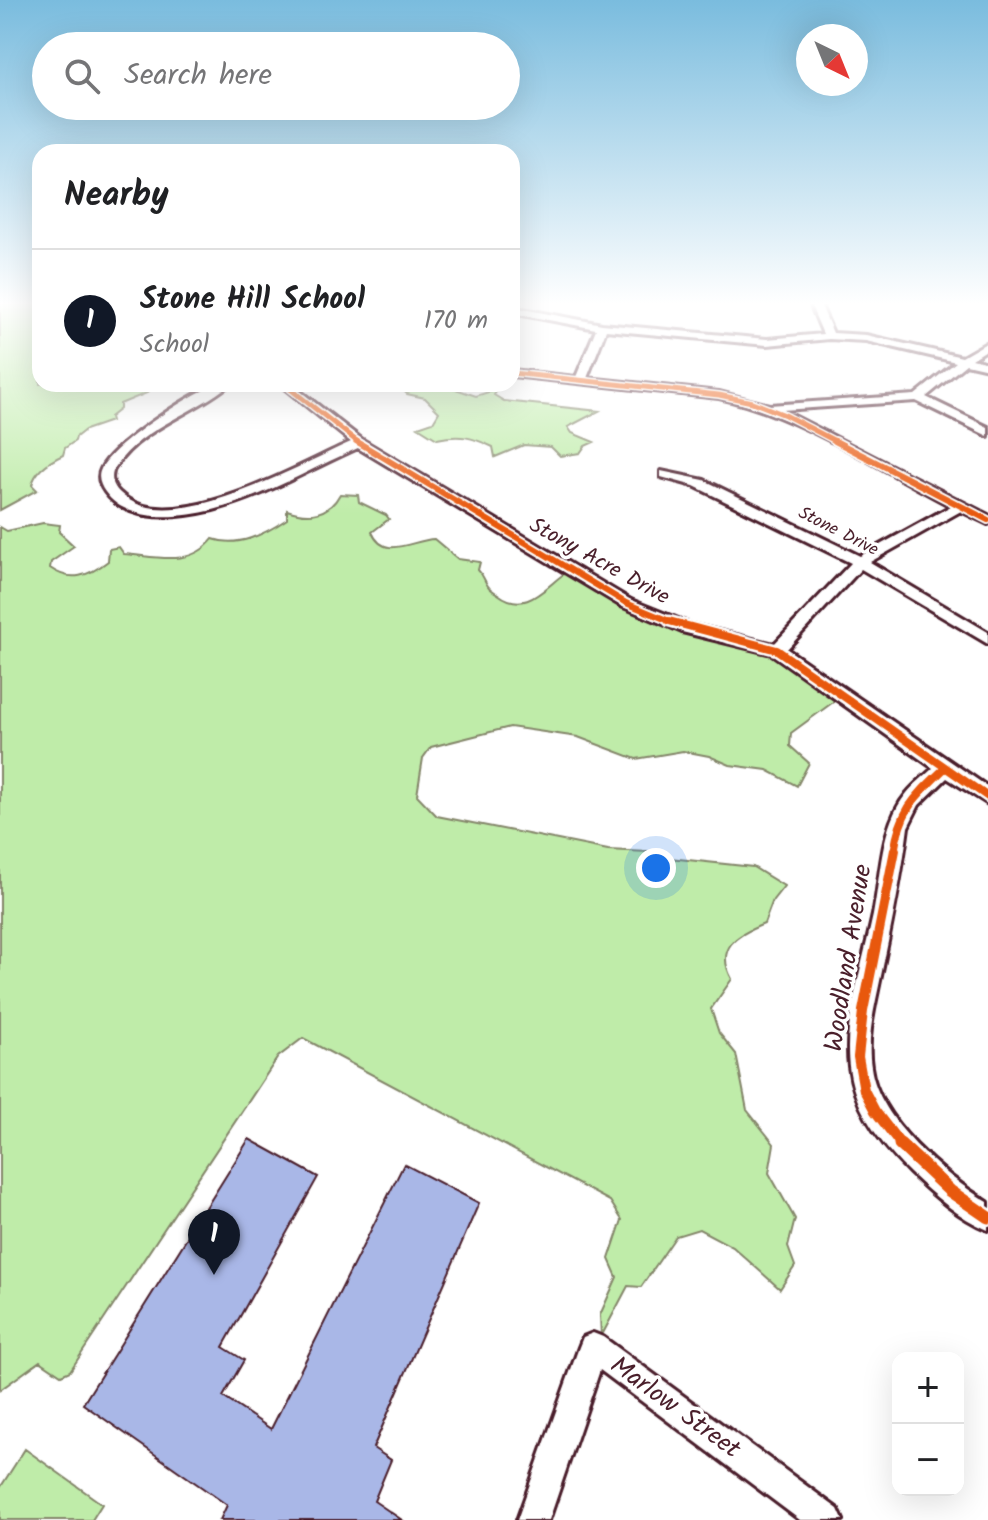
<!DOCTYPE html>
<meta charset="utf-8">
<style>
:root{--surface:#fff;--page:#f6f6f6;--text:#202124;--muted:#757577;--line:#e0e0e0;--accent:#111827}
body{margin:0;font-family:Kalam,sans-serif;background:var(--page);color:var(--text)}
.controls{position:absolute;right:24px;bottom:24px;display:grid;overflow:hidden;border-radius:16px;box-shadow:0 8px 32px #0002}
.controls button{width:72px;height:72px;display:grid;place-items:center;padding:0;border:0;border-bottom:2px solid var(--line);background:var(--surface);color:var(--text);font:40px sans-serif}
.compass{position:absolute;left:796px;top:24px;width:72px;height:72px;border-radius:50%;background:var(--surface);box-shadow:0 8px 32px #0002;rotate:137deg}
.you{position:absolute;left:656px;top:868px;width:28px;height:28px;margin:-20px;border:6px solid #fff;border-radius:50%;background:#1a73e8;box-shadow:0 0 0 12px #1a73e833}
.badge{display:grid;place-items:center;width:52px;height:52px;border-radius:50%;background:var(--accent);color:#fff;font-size:26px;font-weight:700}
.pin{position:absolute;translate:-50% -66px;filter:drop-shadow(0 2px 4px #0008)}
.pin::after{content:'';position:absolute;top:42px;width:28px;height:24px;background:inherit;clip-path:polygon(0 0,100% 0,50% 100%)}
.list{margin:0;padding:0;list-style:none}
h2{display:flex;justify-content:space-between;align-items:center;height:104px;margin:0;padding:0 32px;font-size:34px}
h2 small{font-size:26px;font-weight:400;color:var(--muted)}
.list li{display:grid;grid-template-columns:52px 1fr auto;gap:24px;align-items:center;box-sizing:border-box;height:144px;padding:0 32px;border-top:2px solid var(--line)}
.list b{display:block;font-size:30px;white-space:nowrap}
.list p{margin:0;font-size:26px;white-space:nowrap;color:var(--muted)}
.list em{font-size:26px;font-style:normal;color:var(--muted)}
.icon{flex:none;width:44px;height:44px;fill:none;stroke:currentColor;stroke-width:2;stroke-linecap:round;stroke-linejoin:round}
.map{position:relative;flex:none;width:988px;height:1520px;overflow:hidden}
.search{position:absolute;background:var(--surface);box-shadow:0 8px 32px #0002;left:32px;top:32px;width:488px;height:88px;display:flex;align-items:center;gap:20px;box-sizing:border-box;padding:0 28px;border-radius:44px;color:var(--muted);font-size:30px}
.panel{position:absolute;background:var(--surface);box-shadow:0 8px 32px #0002;left:32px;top:144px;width:488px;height:248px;border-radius:24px}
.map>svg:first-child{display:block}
.green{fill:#bfeca9;stroke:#84866a;stroke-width:2}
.building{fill:#a9b7e7;stroke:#4a1f2b;stroke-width:2}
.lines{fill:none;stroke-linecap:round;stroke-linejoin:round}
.street-casing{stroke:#4a1f2b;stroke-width:6}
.street{fill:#fff;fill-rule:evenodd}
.cycleway-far4-casing{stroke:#fff;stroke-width:8}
.cycleway-far3-casing{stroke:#fff;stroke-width:10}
.cycleway-far2-casing{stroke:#fff;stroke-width:13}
.cycleway-far1-casing{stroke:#fff;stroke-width:15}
.cycleway-casing{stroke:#fff;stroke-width:18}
.cycleway-far4{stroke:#e8590c;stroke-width:5}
.cycleway-far3{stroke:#e8590c;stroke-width:6}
.cycleway-far2{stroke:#e8590c;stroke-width:8}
.cycleway-far1{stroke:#e8590c;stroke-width:10}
.cycleway{stroke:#e8590c;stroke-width:13}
.labels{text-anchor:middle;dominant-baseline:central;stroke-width:7;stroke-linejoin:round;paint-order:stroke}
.far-street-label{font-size:18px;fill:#4a1f2b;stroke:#fff}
.street-label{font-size:22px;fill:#4a1f2b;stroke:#fff}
.near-street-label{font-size:26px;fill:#4a1f2b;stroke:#fff}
</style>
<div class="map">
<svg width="988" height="1520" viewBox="0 0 988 1520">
<rect width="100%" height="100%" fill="#fff"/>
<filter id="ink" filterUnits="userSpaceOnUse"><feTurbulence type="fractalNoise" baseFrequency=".0125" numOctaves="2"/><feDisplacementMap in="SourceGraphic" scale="16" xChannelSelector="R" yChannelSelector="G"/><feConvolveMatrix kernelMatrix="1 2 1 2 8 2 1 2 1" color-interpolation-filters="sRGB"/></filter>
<g filter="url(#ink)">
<path class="green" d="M0,301H40V384H155L147,393L120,404V409L110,417L111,421L85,430L76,437L75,441L65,448L63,455C50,461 35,470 32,485L37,490L0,510Z
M441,384L476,396L498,389L494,395L504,401L599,411L568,427L572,433L594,442L585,446L580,453L560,456L551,447L524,445L495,457L493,447C472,437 460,434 437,439L418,427L433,422L439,412L425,398L407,394L398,385Z
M340,494L358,495L359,502L386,515L389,519L372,532C384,561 412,540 434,539L458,559L480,562L478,570C484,576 483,579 488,586C490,590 494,591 498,594C527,616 545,586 568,571L629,605L777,651L840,697L791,733L790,746L809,763L797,786L767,770L730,765L709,756L683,751L636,759L578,737L510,727L431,747L423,758L417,795L437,816L608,850L649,852L660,857L753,867L784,886L773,900L764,924C736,935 715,948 732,979L711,1009L719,1033L736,1054L747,1110L774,1144L769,1173L795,1219L788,1247L795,1266L780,1289L733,1247L699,1229L676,1236L641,1287L628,1286L601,1337L600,1315L617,1277L609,1259L622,1220L610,1201L303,1038L278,1057L70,1371L61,1375L40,1361L0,1390V527L7,531L43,523L60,525L59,532L74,546L51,562L50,568C71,583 89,576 108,561L109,549L119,547L124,554C155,556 190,568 213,539C238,548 265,534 287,519V510C309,518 329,515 340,494Z
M25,1449L102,1504L92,1520H0V1488Z"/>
<path class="building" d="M249,1139L318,1177L223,1347L244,1360L223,1397L271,1429L404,1164L479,1203L373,1448L391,1460L374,1501L402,1520H220L227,1505L83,1404Z"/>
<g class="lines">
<g class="street-casing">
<path id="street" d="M809,301H819L833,333L866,335L962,357L988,342V349L972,359L988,363V369L966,364L926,397L988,427V436L916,401L782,410L988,515V524L961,511L870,562L988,632V644L861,569L787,649L988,787V804L947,778L919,805L908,827C902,875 892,923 882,971C876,1002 866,1036 871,1067C878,1120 945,1176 988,1202V1230C959,1218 933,1195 910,1173C818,1082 849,1026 873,915C881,876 880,825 907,793C914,784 925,776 933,768L772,654L682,632L621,606L358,448C310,469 264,497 213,510C179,518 128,524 105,492C100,485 97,477 101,469C112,445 187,396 213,386C218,383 224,384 230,384C196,413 142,427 116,466C109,475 112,486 120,493C169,541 300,464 351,442L279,384H291L363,440L631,600L691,624L774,644L851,563L694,486L661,477V471L704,480L860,556L951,506C879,469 798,415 719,398L512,376V370L576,377L596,329L512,313V307L602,324L767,339L823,334ZM606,330L767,345L829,339L866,341L956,362L915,395L769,405L719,392L587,378Z
M593,1333L603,1337L838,1509L843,1520H800L600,1370L549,1520H517L579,1347L583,1337Z"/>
</g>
<use href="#street" class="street"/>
<g class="cycleway-far4-casing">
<path id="cycleway-far4" d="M512,373L719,395L752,402L785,415L839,443
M284,384L359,443"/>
</g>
<g class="cycleway-far3-casing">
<path id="cycleway-far3" d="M356,441L626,603L674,623
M835,441L988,520"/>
</g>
<g class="cycleway-far2-casing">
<path id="cycleway-far2" d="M669,621L777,650L988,797
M894,852C901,808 914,798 945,768"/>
</g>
<g class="cycleway-far1-casing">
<path id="cycleway-far1" d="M895,850L863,1011L858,1057L864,1090L875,1111L902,1146"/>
</g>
<g class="cycleway-casing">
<path id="cycleway" d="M900,1144L950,1191L988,1217"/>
</g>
<use href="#cycleway-far4" class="cycleway-far4"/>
<use href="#cycleway-far3" class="cycleway-far3"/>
<use href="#cycleway-far2" class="cycleway-far2"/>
<use href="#cycleway-far1" class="cycleway-far1"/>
<use href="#cycleway" class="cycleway"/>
</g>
</g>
<linearGradient id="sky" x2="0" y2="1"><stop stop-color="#7abcde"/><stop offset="0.59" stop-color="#fff"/><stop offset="1" stop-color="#fff" stop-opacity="0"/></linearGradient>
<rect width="988" height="514" fill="url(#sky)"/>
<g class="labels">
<g class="far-street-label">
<text transform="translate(838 532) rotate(27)">Stone Drive</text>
</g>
<g class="street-label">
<text transform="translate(599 562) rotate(29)">Stony Acre Drive</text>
</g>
<g class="near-street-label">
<text transform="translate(849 958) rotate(-81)">Woodland Avenue</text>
<text transform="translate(675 1408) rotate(36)">Marlow Street</text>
</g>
</g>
</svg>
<div class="controls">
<button>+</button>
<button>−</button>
</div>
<svg class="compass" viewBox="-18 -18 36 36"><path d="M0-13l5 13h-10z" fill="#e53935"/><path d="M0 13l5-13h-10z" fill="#757577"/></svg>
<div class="you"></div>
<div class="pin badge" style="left:214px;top:1275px">1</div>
<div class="search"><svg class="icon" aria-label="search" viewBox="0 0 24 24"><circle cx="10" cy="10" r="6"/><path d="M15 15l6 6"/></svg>Search here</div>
<section class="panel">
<h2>Nearby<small></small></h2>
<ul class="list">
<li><span class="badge">1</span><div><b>Stone Hill School</b><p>School</p></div><em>170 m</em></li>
</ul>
</section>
</div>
